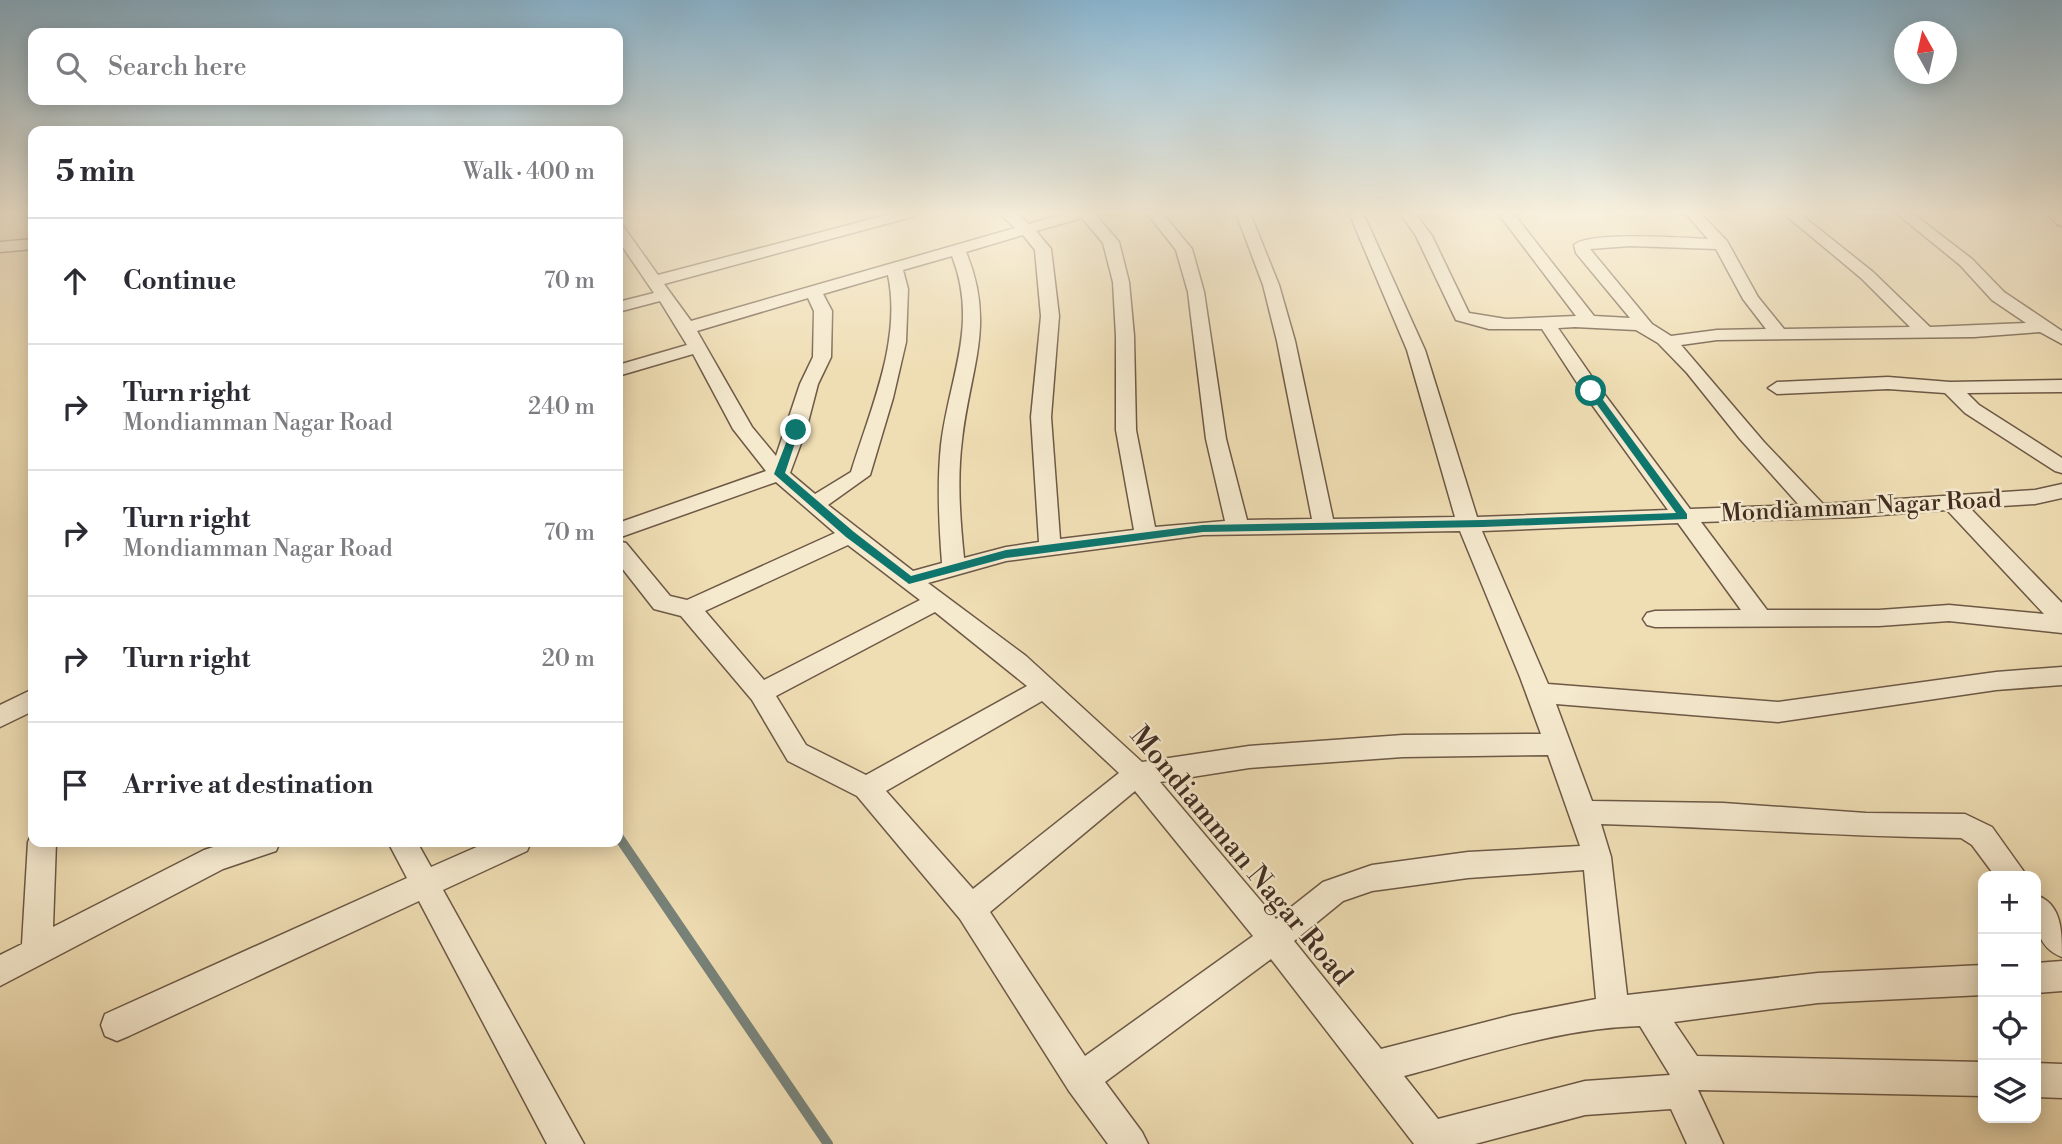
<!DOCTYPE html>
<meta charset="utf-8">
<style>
:root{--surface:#fff;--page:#f7f7f7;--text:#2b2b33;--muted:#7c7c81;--line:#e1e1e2}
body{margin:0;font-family:"Libre Bodoni",serif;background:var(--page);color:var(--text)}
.controls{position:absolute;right:21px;bottom:21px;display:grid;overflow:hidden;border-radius:14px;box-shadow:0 4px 18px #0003}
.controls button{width:63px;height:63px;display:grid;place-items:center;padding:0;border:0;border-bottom:2px solid var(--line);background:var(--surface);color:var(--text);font:35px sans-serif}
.compass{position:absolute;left:1894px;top:21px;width:63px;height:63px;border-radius:50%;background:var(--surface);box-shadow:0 4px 18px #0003;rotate:352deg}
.stop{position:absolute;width:21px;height:21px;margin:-16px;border:5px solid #0f766e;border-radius:50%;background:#fff}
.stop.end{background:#0f766e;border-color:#fff;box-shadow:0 2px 7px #0008}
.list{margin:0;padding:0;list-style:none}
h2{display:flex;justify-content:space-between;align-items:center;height:91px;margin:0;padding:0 28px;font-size:30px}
h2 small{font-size:23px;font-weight:400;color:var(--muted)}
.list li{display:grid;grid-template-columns:46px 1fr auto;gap:21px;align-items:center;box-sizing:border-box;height:126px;padding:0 28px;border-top:2px solid var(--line)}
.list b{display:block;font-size:26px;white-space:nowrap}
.list p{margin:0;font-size:23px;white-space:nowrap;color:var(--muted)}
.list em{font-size:23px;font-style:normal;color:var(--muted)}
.icon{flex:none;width:38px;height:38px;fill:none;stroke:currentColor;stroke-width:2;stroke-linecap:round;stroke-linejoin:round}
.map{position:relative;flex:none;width:2062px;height:1144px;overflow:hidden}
.search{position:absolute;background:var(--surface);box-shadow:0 4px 18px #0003;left:28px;top:28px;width:595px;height:77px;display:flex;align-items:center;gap:18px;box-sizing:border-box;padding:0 24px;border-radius:14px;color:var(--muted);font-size:26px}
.panel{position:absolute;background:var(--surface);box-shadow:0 4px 18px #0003;left:28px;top:126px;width:595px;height:721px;border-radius:14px}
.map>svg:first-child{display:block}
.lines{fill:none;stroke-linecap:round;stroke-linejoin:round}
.stream{stroke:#77827a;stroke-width:10}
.minor-casing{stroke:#6d5946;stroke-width:3}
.minor{fill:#f5e9ce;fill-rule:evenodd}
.route{fill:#0f766e}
.labels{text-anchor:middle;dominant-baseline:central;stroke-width:5;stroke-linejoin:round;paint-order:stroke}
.street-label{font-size:24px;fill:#422d22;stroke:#f5e9ce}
.near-street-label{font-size:28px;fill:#422d22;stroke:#f5e9ce}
</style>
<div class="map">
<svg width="2062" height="1144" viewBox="0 0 2062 1144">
<rect width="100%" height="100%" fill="#efddb3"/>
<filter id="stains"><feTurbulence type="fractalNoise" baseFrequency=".00286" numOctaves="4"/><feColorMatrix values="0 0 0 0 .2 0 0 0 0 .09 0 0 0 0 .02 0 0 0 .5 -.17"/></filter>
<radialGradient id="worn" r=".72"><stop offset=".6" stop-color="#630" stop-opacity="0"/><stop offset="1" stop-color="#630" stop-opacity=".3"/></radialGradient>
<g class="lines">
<path class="stream" d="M618,836L828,1144"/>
<g class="minor-casing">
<path id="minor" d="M894,213H917L915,216L664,284L691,321L1015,228L999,213H1015L1029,224L1067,213H1094L1119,242L1129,282L1134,336L1136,430L1155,527L1225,521L1206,439L1188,292L1176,250L1147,213H1162L1192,249L1204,292L1226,439L1247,520L1312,519L1277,341L1263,285L1236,213H1250L1279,285L1295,341L1333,519L1455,517L1407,350L1349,213H1363L1425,350L1477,517L1668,510L1585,395L1542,329H1489L1456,320L1416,236L1400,213H1415L1432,236L1469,313L1506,319L1576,316L1498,213H1513L1594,316L1630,318L1576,253L1574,245C1589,231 1684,238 1708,239L1685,213H1700L1727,241L1758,297L1784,329L1910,327L1861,278L1783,213H1799L1873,272L1930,327L2026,323L1992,300L1960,265L1896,213H1912L1972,259L2004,292L2062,331V344L2040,332L1974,337L1717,340L1681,345L1764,442L1823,504L2035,490L2062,484V498L2035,504L1970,508L2062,603V633L1949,621L1879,626L1655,627L1647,625L1643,619L1647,613L1655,611L1741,610L1678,523L1482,531L1548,684L1778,702L1996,672L2062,667V685L1996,690L1778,722L1556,704L1592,801L1723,803L1866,813L1965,814L1992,827L2027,876H1995L1972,845L1961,838C1841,837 1721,827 1601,824L1611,857L1627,995L1818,973L1983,965V995L1818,1003L1674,1022L1697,1056L1983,1062V1096L1698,1090L1723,1144H1687L1671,1109L1585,1115L1475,1144H1414L1271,959L1105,1082L1142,1132L1148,1144H1108L1069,1091L960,919L857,796L788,761L752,700L681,616L654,609L618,563V541L626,543L670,596L687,600L835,533L776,482L618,538V523L766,471L733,429L693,354L618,376V365L687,345L660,301L618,312V302L654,293L618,240V224L623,226L658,275ZM1082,218L1103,243L1113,282L1116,336V430L1134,530L1060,539L1051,417L1059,316L1051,249L1036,231ZM1023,235L1035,250L1041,316L1031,417L1039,542L1006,547L964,558C960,519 957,479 962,440C970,368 996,324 966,252ZM1630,246L1716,249L1743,299L1766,329L1717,330L1671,336L1652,324L1590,249ZM952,256C979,325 949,377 941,445C937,484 939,524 942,563L913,571L828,505L870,475L893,398L906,342L908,289L903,270ZM888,275C902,340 870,410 851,472L815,494L790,473L806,430L818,384L831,357L832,311L823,294ZM808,298L814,311L813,357L800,384L776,456L752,427L697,331ZM1575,327L1636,330L1658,343L1687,373L1740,439L1799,505L1690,509L1599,387L1558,328ZM1947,510L2044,614L1949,605L1879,610H1767L1701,522L1855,517ZM1460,531L1520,677L1541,734L1403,735L1249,746L1142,762L1026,656L928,583L1006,561L1203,535ZM848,545L920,600L764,680L705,611ZM935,612L1027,686L866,775L806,745L776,696ZM1042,701L1119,773L973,889L886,791ZM1548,755L1580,846L1468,852L1372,865L1323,882L1276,919L1160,782L1249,768L1403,757ZM1135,791L1253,936L1085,1056L990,912ZM1584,870L1596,999L1513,1015L1381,1049L1294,941L1343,901L1372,891L1468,878ZM1640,1026L1670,1075L1585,1081L1438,1119L1404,1076C1480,1056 1560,1028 1640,1026Z
M2047,213H2062V226L2057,224Z
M33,239V249L0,252V242Z
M1888,377L1950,382L2062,380V392L1967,393L1979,405L2062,458V473L2055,471L1965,413L1945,393L1888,389L1777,394L1768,388L1777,382Z
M33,689V711L0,727V705Z
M32,833L33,842H56L53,927L204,850L229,842H280L276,851L223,869L0,986V955L22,944L28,842Z
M388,842H417L431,867L488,842H531L527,851L443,890L584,1144H547L419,901L129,1036L117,1041L105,1036L101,1025L105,1014L407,878Z
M2036,895C2062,904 2062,931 2062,957C2034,946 2036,921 2036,895Z
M2062,961V991L2036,993V963Z
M2036,1063L2062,1064V1098L2036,1097Z"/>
</g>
<use href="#minor" class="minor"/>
</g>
<linearGradient id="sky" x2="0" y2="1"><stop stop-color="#89b7d3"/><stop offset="0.57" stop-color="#f8f0dd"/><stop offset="1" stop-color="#f8f0dd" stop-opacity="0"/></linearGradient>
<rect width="2062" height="373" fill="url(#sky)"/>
<path class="route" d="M1591,389H1595L1687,514V519L1483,527L1203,532L1006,558L909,584L846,537L774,474L791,430L800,428L785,473L854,532L911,576L1006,550L1203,525L1483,520L1676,513L1587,391Z"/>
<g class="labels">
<g class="street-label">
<text transform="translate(1861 507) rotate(-3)">Mondiamman Nagar Road</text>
</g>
<g class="near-street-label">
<text transform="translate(1241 856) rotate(50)">Mondiamman Nagar Road</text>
</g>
</g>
<rect width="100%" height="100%" filter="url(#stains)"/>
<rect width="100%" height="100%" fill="url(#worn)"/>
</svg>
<div class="controls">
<button>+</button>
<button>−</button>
<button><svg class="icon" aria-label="locate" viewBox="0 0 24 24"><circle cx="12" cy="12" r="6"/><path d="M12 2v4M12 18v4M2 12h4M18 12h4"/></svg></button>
<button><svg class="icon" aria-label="layers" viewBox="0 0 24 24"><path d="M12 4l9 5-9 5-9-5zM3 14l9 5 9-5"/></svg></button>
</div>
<svg class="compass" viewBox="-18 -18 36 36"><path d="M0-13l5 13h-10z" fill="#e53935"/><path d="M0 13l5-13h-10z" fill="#7c7c81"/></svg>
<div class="stop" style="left:1591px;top:391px"></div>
<div class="stop end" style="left:796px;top:430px"></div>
<div class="search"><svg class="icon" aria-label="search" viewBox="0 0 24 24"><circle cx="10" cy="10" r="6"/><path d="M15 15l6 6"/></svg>Search here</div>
<section class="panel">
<h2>5 min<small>Walk · 400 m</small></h2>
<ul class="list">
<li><svg class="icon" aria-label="ahead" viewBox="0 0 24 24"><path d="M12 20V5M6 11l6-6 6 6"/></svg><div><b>Continue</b></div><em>70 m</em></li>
<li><svg class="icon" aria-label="right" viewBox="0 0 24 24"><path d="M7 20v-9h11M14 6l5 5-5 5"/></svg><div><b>Turn right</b><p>Mondiamman Nagar Road</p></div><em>240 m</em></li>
<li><svg class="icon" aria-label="right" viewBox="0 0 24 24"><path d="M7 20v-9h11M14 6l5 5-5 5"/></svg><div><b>Turn right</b><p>Mondiamman Nagar Road</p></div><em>70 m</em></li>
<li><svg class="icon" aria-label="right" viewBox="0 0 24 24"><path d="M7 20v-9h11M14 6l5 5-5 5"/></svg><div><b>Turn right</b></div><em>20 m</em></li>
<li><svg class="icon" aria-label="arrive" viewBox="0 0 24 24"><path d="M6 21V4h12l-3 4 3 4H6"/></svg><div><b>Arrive at destination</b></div></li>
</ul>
</section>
</div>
